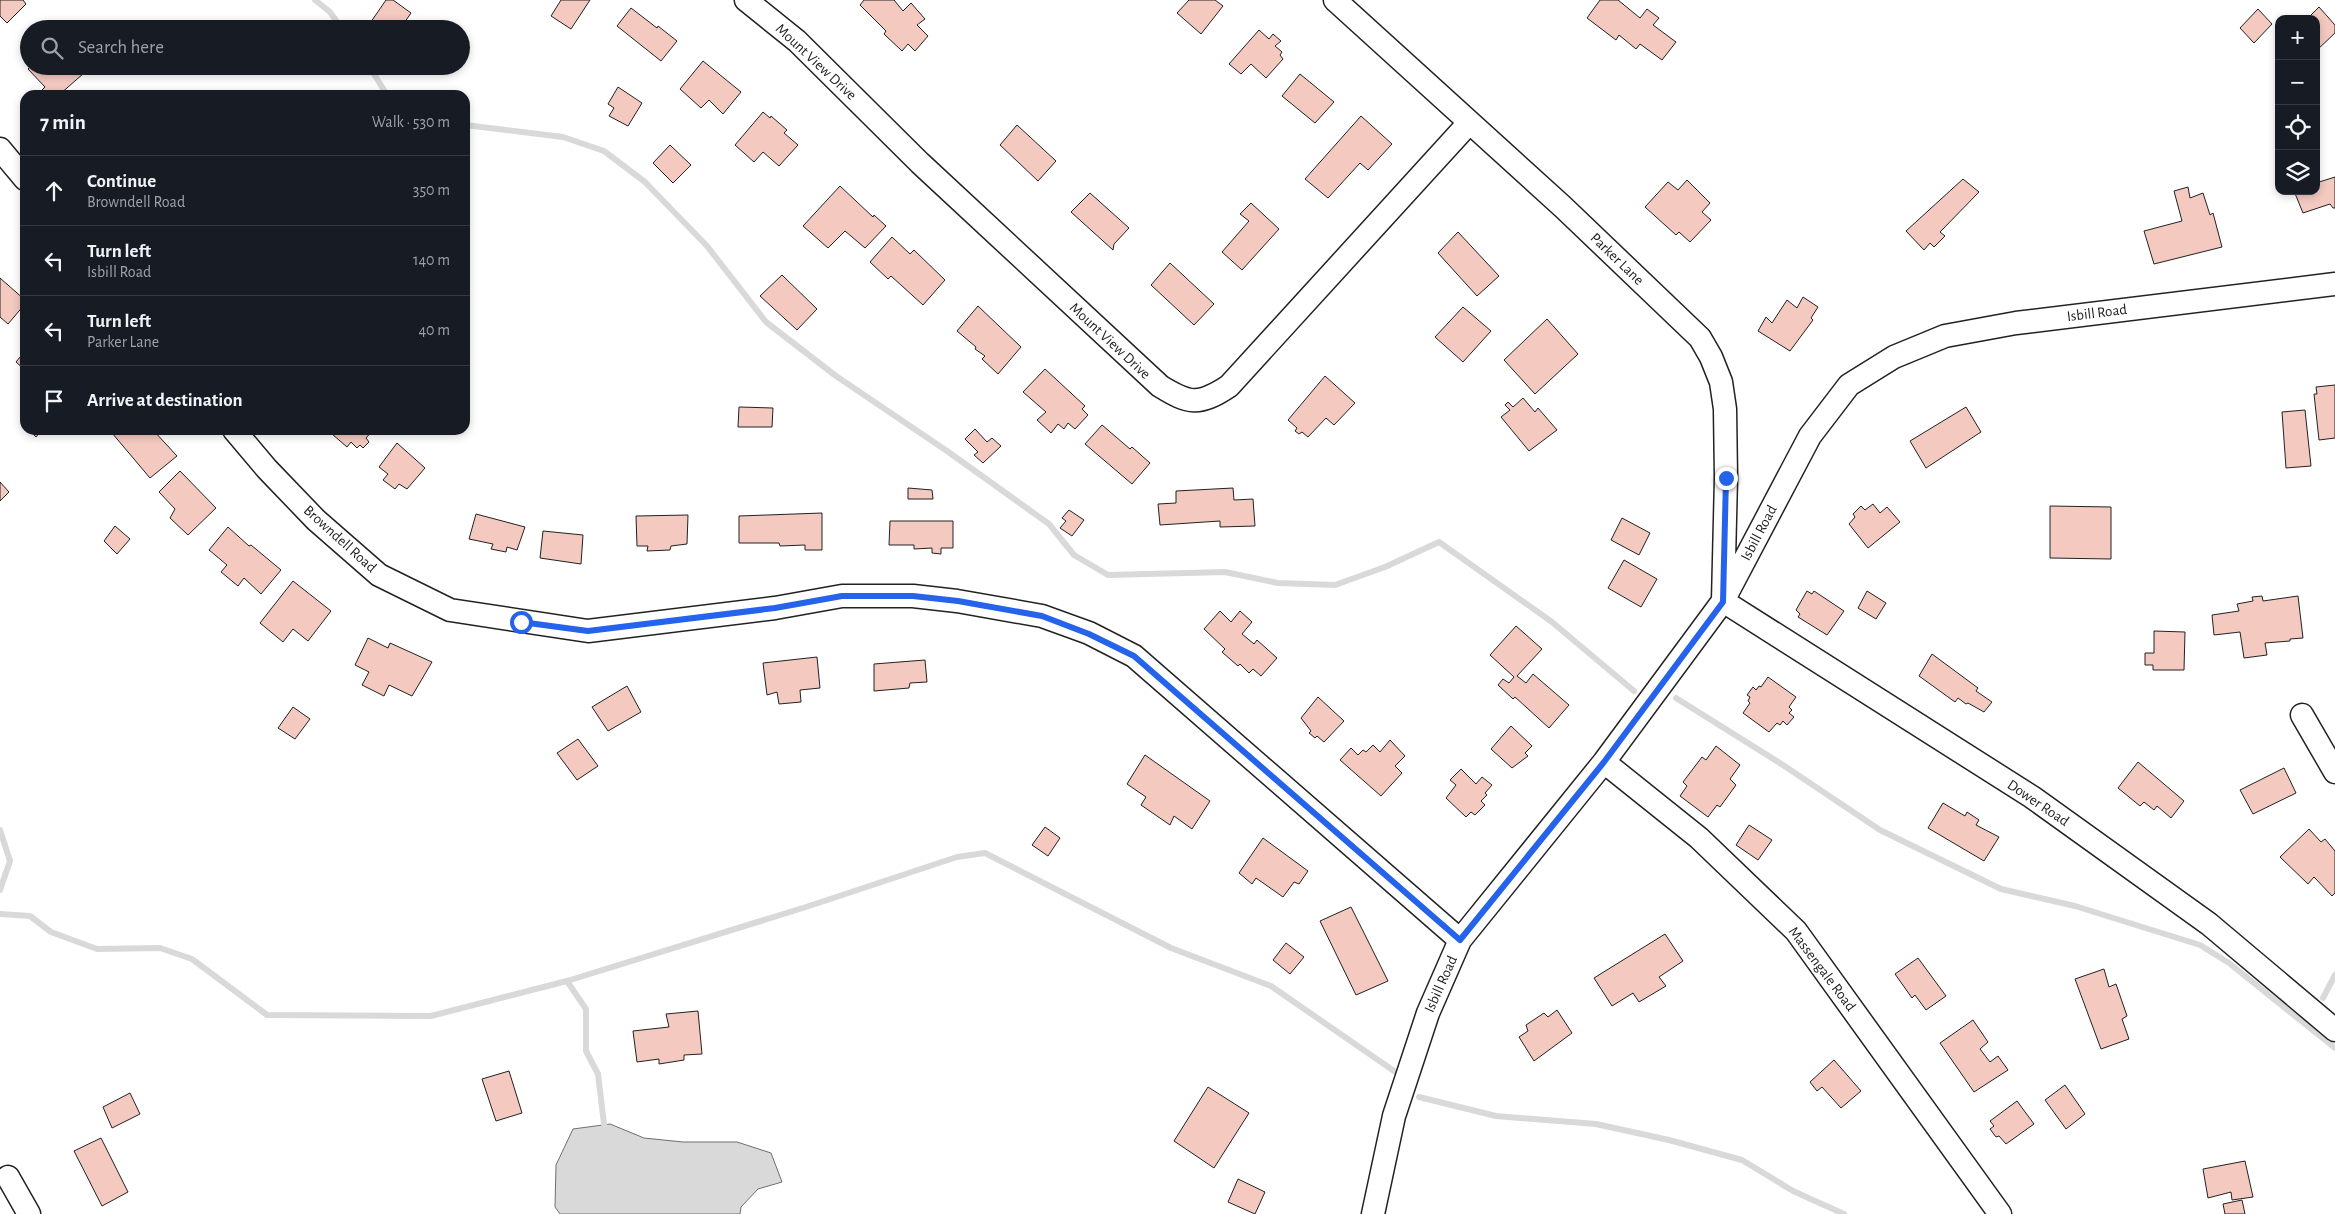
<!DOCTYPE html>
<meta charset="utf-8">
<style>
:root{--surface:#171b24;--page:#20242c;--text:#f1f3f6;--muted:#9ea1a6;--line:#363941}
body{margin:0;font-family:"Alegreya Sans",sans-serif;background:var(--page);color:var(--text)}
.controls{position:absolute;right:15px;top:15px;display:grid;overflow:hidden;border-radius:10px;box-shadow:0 2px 8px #0003}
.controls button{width:45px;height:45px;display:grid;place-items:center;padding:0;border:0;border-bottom:1px solid var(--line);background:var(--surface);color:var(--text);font:25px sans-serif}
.stop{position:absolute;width:15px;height:15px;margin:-11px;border:4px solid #2563eb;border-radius:50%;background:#fff}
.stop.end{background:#2563eb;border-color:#fff;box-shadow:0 1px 5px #0008}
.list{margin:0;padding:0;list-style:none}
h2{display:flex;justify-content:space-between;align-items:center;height:65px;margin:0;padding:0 20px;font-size:21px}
h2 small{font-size:16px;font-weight:400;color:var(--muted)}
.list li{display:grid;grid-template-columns:32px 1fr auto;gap:15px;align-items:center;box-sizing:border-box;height:70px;padding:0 20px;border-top:1px solid var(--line)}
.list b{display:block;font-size:19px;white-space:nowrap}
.list p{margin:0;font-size:16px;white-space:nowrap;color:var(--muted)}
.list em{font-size:16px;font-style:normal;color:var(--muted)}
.icon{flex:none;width:28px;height:28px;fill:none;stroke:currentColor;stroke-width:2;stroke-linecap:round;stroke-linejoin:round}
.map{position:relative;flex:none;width:2335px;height:1214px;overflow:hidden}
.search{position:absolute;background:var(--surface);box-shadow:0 2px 8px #0003;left:20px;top:20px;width:450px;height:55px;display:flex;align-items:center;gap:12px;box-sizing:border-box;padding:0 18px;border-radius:28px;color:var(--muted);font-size:19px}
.panel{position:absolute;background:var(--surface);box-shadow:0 2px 8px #0003;left:20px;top:90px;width:450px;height:345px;border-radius:15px}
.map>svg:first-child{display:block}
.water{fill:#d9d9d9;stroke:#6f6f6f}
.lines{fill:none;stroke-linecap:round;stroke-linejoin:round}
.stream{stroke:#d9d9d9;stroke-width:6}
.building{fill:#f3c9c0;stroke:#222}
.minor-casing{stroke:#222;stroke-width:25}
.minor{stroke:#fff;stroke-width:22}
.route{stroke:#2563eb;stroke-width:6}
.labels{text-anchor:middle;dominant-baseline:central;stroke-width:4;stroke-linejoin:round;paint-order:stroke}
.street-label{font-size:15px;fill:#222;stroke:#fff}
</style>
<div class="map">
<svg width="2335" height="1214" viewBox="0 0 2335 1214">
<rect width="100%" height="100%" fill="#fff"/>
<path class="water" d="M610,1124L644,1138L683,1142H737L771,1153L782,1182L758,1189L741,1207L740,1214H560L555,1207L556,1165L573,1129Z"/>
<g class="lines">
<path class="stream" d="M315,0L330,12L342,29
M369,66L387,95
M465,125L563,137L604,151L645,182L707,246L766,322L836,376L947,451L1049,524L1074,555L1108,575L1225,572L1278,583L1335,585L1385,567L1439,542L1552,622L1634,691
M1676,698L1783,765L1880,830L2001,889L2075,906L2200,945L2229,963L2335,1048
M0,830L10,861L0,890
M0,914L30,916L51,932L97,949L160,948L192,959L267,1015L431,1016L567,981L806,907L957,857L985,853L1171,948L1271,986L1394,1071
M567,981L586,1009V1051L598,1074L605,1132
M2323,998L2335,975
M1419,1097L1496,1116L1596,1124L1669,1140L1742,1160L1793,1191L1844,1214"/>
</g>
<path class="building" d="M0,0H23L26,4L7,23L0,16Z
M386,0H393L411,13L400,29H366Z
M561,0H590L571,29L551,16Z
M864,0H894L903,11L911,3L925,19L917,25L928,36L915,51L908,44L902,51L884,34L886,31L860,5Z
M1189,0H1215L1223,6L1201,34L1177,13Z
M1600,0H1618L1640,18L1647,9L1659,18L1653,25L1676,42L1662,60L1640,44L1636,49L1619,35L1616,40L1587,18Z
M2319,7L2335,25V33L2316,51V19H2307Z
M631,8L657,28L658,26L677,41L661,61L617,26Z
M2258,9L2272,24L2254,43L2240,28Z
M1259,30L1269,39L1273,34L1281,41L1275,46L1282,52L1280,55L1283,59L1266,78L1251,64L1241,74L1229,64Z
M703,61L741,92L723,114L709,100L701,108L680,89Z
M31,66L63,67L92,66L59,95H47L42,90L45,87L28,69Z
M1300,74L1334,102L1315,123L1282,96Z
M618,87L642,103L628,126L609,116L614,108L608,104Z
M763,112L770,118L771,116L787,130L784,133L798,145L779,166L763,152L754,162L735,145Z
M1361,116L1392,144L1368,170L1360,163L1328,198L1305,179Z
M1017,125L1056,161L1038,181L1000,145Z
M670,145L691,165L673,183L653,163Z
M2335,177V208H2333L2330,204L2303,213L2294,191H2316V183Z
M1963,179L1979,192L1940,232L1945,236L1934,247L1930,243L1924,250L1906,231Z
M1687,180L1710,203L1702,212L1711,220L1690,242L1679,232L1676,235L1645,207L1668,182L1678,190Z
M840,186L873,217L874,215L886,226L865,248L845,231L828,248L803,226Z
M2188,187L2190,198L2203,193L2210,215L2213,213L2222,247L2154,264L2144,231L2182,221L2174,191Z
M1090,193L1129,228L1114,244L1113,250L1071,212Z
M1251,203L1279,229L1242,270L1222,252L1249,221L1240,214Z
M1458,232L1499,276L1477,296L1438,253Z
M892,237L910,254L914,250L945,280L923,305L891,276L888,279L870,262Z
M1170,263L1214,304L1194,325L1151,285Z
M782,275L817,309L797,330L760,296Z
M0,278L25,300V304L8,324L0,317Z
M1803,297L1818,307L1811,318L1813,320L1790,351L1758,331L1766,317L1772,323L1787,300L1797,308Z
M978,306L1021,347L998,374L982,359L985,356L975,349L976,347L957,331Z
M1463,307L1491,331L1463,362L1435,337Z
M1547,319L1578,354L1535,394L1504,360Z
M25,351V370L16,362Z
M1045,369L1085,406L1082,409L1088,415L1075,429L1068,423L1064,429L1058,424L1051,433L1037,420L1046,412L1023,392Z
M1325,376L1355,403L1334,425L1326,418L1308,437L1302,432L1299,434L1295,431L1297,428L1288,420Z
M2335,385V438L2319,440L2314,394H2317L2316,387Z
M1523,398L1535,412L1538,408L1557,430L1529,451L1501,417L1510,410L1505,405L1508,402L1513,407Z
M739,407L773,408L772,427H738Z
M1966,407L1981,432L1926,468L1910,441Z
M2305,410L2311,466L2286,468L2282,412Z
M1102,425L1130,449L1132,447L1150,463L1132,484L1085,444Z
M975,429L987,442L992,438L1001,446L983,463L974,455L978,452L965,439Z
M29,430H42L36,437Z
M116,430H153L177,456L150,478L112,433Z
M335,430H373L366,438L369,442L363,448L360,445L357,448L351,442L347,447L332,434Z
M397,443L425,468L407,489L399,484L395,489L383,480L388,474L379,467Z
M180,471L216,508L188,535L170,518L175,509L159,492Z
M0,482L9,492L0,501Z
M908,488L932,490L933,499H908Z
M1233,488L1234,500L1253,499L1255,526L1220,527V521L1160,525L1158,504L1176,503V491Z
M1873,504L1880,513L1887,507L1900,522L1868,548L1849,524L1855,517L1853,514L1861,506L1865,510Z
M2050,506L2111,507V559L2050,558Z
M1069,510L1084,520L1072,536L1060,528L1066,521L1062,518Z
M822,513V550H805V545L780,546L779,543H739V516Z
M476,514L525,527L517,550L507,547L506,552L491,549L493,544L469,539Z
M688,515L687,544L671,546L670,550L647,551L648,546H637L636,516Z
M1622,518L1650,533L1639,555L1611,540Z
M890,521H953V548H941V554L932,553V548L914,549V545H889Z
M115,526L130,539L117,554L104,541Z
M228,527L249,546L251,545L281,570L261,594L244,578L238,586L221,572L227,565L209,550Z
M543,531L583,535L581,564L540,558Z
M1624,560L1657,579L1641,607L1608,588Z
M293,581L331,611L308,641L293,629L283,642L260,623Z
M1807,591L1812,594L1814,591L1844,611L1827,635L1798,617L1800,614L1796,610Z
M1867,591L1886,603L1876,619L1858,608Z
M2262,596L2263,601L2298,596L2303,638L2290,639V641L2265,643L2267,655L2244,658L2240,632L2214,635L2212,615L2239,611L2237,604L2253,601L2252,597Z
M1220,611L1231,622L1240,611L1252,622L1242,634L1254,644L1257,640L1277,658L1261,676L1253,669L1249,673L1240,664L1238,666L1222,652L1225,649L1204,629Z
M1516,626L1542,649L1517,676L1526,683L1533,674L1569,705L1549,728L1515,697L1513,699L1498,685L1503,679L1509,683L1514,677L1490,655Z
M2154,631L2185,632L2184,670H2153V665H2145V653H2154Z
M368,638L388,648L390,643L432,662L412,696L389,685L384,696L362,685L369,672L355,665Z
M1932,654L1978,688L1976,691L1992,702L1984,712L1968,703L1966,704L1958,698L1955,702L1919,676Z
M817,657L820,688L800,690L801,702L779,704L777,692L767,695L763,663Z
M925,660L927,682L910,683L909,688L874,691V664Z
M1768,677L1796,697L1789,707L1792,710L1789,713L1794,717L1787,725L1783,721L1780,725L1777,723L1769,732L1743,713L1750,703L1748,701L1750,697L1747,695L1753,687L1756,690L1759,686L1761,687Z
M627,686L641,712L608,731L592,707Z
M1318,697L1344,721L1324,742L1317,736L1315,738L1309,733L1311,731L1301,718Z
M293,707L310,719L295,739L278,728Z
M1511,726L1532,746L1525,753L1528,756L1512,768L1491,749Z
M578,739L598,766L577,780L557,753Z
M1390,740L1405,756L1395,766L1402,773L1381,796L1340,760L1351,748L1358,755L1363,750L1366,752L1373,745L1380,752Z
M1716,746L1740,765L1730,779L1736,785L1720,807L1717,805L1708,817L1680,796L1687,786L1683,782L1702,757L1706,760Z
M1145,755L1210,801L1192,829L1174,816L1170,825L1141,805L1146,797L1127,784Z
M2138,762L2184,801L2171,818L2157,806L2154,810L2144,802L2140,806L2118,788Z
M2284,768L2296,793L2253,814L2240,790Z
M1461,769L1476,784L1482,777L1492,785L1485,793L1487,795L1481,801L1485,805L1475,815L1471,812L1466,817L1446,798L1456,785L1450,780Z
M1943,803L1965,816L1967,812L1979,820L1976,825L1999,837L1984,861L1928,828Z
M1749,825L1772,840L1758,860L1736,845Z
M1045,827L1060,838L1048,856L1032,845Z
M2309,829L2321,842L2325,839L2335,851V893L2332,896L2314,877L2308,884L2280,857Z
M1263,838L1308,871L1299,884L1294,882L1283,897L1256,878L1252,884L1239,873Z
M1351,907L1388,981L1356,995L1320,921Z
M1665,934L1683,961L1659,977L1666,986L1639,1002L1633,993L1612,1006L1594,978Z
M1286,943L1304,957L1290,974L1273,960Z
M1918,958L1946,996L1926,1010L1915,995L1912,998L1895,974Z
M2104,969L2109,987L2116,984L2127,1016L2122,1019L2129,1039L2101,1049L2075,979Z
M1557,1010L1572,1033L1534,1061L1519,1037L1528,1031L1526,1025L1544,1013L1548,1017Z
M698,1011L702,1054L684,1055V1060L659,1064V1059L637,1062L633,1031L669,1027L666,1014Z
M1973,1020L1988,1042L1980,1049L1990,1062L1998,1056L2008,1070L1974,1092L1940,1043Z
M1834,1060L1861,1091L1841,1108L1822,1087L1817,1091L1810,1082Z
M509,1071L522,1113L496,1121L482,1079Z
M2065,1085L2085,1114L2066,1129L2045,1100Z
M1208,1087L1249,1113L1214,1168L1174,1141Z
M130,1093L140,1114L112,1128L103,1107Z
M2017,1101L2034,1124L2006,1144L1999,1136L1996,1137L1990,1129L1994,1126L1990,1121Z
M101,1138L128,1192L102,1206L74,1151Z
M2245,1161L2253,1197L2232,1200L2231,1192L2208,1198L2203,1169Z
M1238,1179L1265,1192L1255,1214L1228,1202Z
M2242,1200L2245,1214H2225L2223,1204Z"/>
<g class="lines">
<g class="minor-casing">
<path id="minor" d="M746,0L797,41L920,163L1160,386C1189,404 1199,406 1229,386L1469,123
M1335,0L1563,207L1700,338L1711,357L1721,382L1725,409L1726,478L1723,601L2032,797L2209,924L2335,1030
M0,149L25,179
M234,430L267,469L316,520L379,575L450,610L588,631L775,608L842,596H913L957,601L1042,616L1089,633L1134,656L1460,940
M2302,715L2335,772
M1604,762L1699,838L1796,931L2000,1214
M8,1177L29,1214
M1373,1214L1394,1116L1428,1013L1460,940L1604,762L1723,601L1810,436L1849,385L1894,357L1945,336L2016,323L2335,284"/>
</g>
<use href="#minor" class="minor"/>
</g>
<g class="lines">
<path class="route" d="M521,622L588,631L775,608L842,596H913L958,601L1042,616L1089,634L1134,656L1460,940L1604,762L1723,602L1726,478"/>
</g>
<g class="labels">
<g class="street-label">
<text transform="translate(816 62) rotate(43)">Mount View Drive</text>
<text transform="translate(1617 259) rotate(44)">Parker Lane</text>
<text transform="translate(2097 313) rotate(-7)">Isbill Road</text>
<text transform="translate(1110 341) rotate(43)">Mount View Drive</text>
<text transform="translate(1759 533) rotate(-62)">Isbill Road</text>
<text transform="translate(340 539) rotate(42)">Browndell Road</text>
<text transform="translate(2038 803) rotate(34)">Dower Road</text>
<text transform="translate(1822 969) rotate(53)">Massengale Road</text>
<text transform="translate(1441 984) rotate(-66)">Isbill Road</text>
</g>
</g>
</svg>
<div class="controls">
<button>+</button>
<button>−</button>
<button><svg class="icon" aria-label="locate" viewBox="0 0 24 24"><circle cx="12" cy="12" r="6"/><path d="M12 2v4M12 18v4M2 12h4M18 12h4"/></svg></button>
<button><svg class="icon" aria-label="layers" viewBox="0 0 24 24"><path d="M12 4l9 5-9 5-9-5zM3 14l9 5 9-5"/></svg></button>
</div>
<div class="stop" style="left:521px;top:622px"></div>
<div class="stop end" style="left:1726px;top:478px"></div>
<div class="search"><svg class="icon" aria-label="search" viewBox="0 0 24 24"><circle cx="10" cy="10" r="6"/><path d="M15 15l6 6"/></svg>Search here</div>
<section class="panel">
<h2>7 min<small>Walk · 530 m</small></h2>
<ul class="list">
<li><svg class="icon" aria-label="ahead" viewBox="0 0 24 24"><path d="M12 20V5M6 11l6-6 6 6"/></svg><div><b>Continue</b><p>Browndell Road</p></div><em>350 m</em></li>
<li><svg class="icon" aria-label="left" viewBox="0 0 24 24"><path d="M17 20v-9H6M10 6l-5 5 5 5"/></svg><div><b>Turn left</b><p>Isbill Road</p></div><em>140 m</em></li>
<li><svg class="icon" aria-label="left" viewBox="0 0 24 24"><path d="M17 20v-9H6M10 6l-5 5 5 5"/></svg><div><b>Turn left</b><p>Parker Lane</p></div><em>40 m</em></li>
<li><svg class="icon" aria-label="arrive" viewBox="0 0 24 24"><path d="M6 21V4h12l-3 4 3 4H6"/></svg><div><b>Arrive at destination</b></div></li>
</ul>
</section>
</div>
